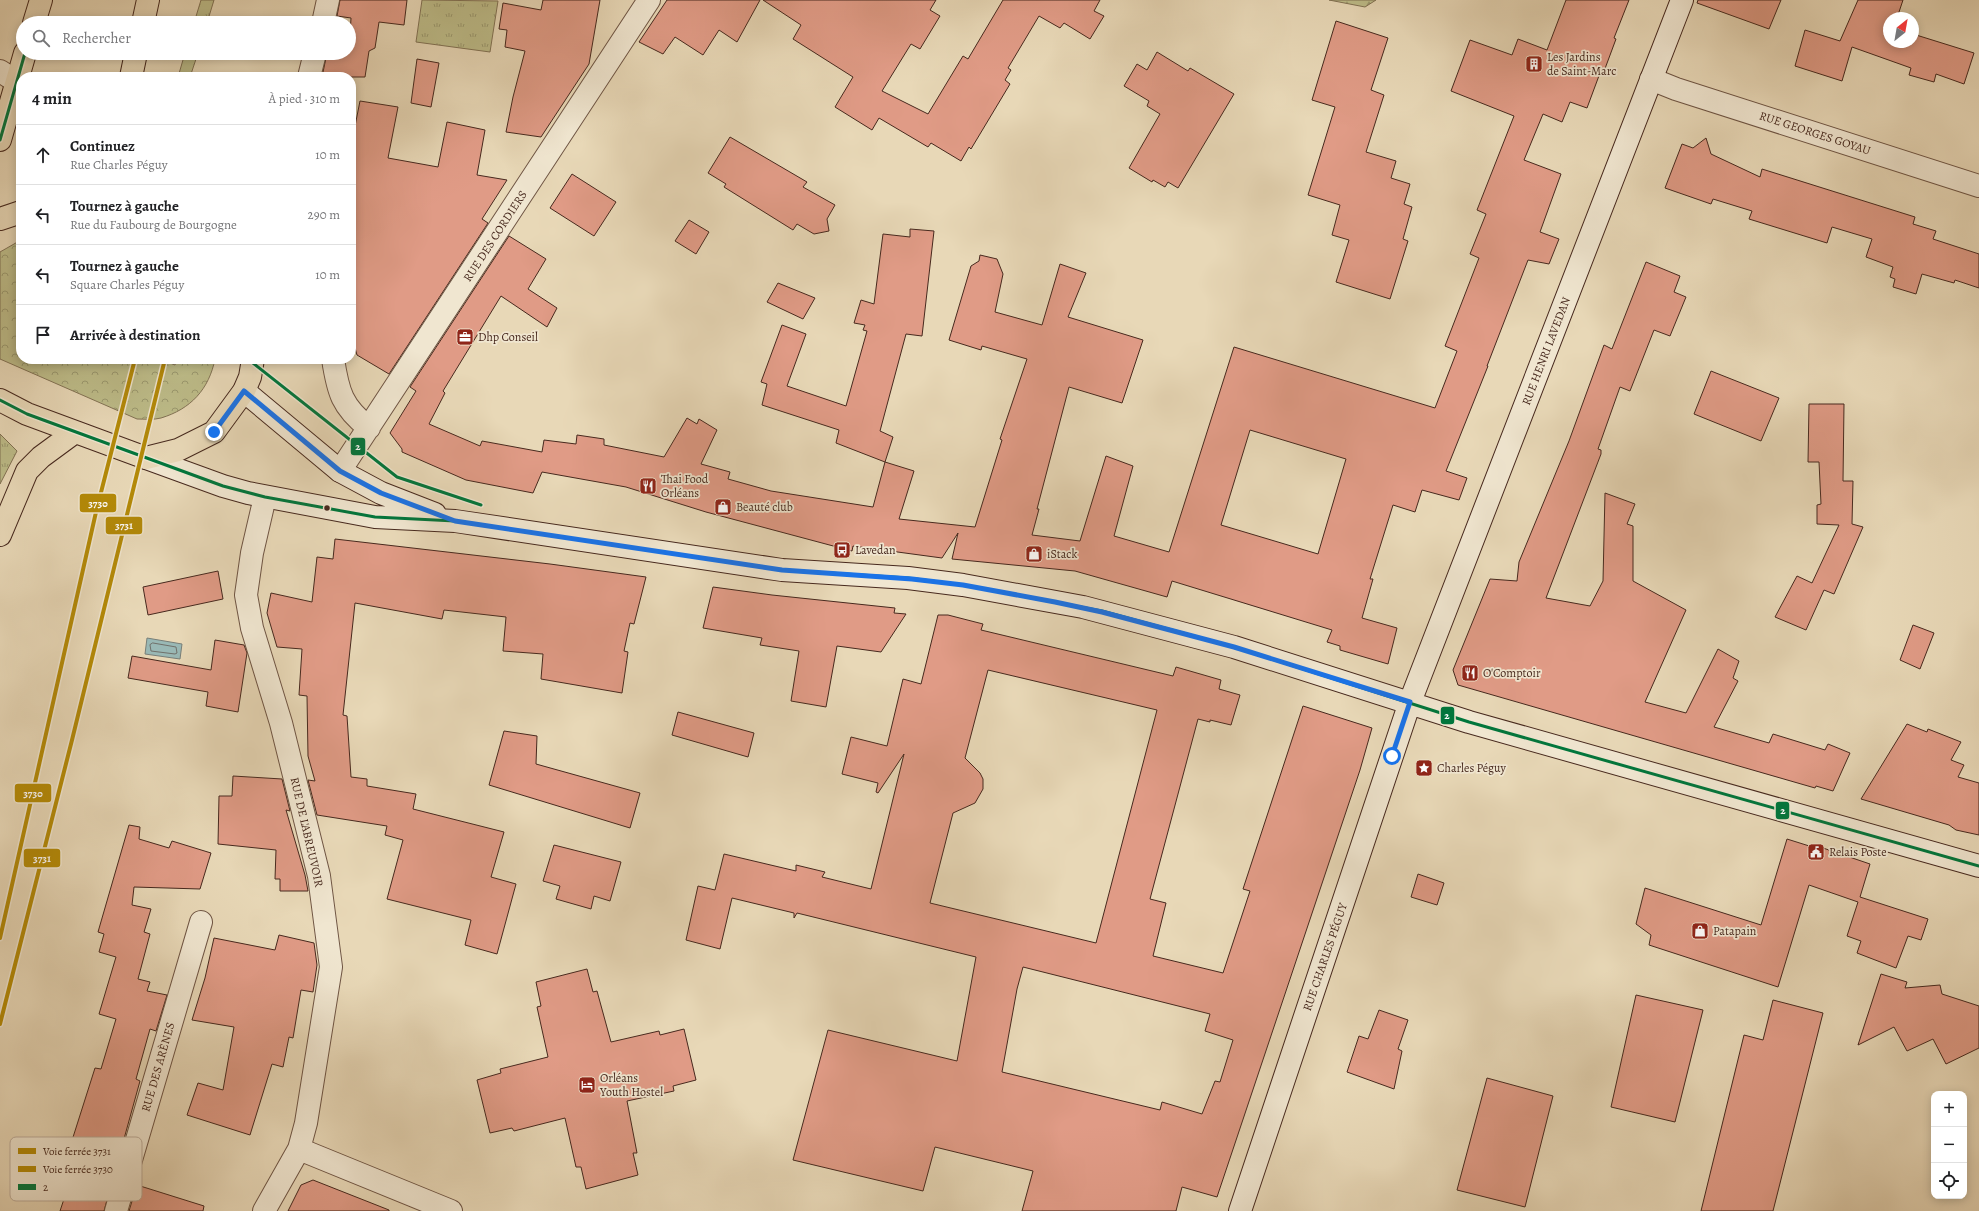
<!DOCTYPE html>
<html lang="fr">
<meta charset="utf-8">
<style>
:root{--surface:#fff;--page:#f6f6f6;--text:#202124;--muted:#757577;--line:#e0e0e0}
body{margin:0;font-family:Alegreya,serif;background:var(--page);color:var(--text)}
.controls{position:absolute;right:12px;bottom:12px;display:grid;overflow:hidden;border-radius:8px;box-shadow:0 2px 10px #0003}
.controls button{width:36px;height:36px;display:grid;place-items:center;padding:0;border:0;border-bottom:1px solid var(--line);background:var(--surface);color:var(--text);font:20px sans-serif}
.compass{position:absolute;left:1883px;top:12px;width:36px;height:36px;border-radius:50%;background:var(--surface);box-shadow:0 2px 10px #0003;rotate:31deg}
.stop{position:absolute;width:12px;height:12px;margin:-9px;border:3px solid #1a73e8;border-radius:50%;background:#fff}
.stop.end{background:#1a73e8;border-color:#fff;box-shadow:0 1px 4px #0008}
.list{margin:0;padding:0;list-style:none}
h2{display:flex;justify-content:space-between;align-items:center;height:52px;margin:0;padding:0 16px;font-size:17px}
h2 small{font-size:13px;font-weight:400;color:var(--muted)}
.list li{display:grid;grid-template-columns:26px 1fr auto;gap:12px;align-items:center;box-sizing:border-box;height:60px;padding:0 16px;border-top:1px solid var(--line)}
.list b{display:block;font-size:15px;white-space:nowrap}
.list p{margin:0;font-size:13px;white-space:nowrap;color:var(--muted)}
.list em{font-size:13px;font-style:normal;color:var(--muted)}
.icon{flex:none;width:22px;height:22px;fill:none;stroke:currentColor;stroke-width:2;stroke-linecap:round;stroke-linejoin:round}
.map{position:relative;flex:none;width:1979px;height:1211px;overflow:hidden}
.search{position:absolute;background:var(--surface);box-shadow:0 2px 10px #0003;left:16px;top:16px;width:340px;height:44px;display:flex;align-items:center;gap:10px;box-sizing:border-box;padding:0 14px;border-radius:22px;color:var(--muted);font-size:15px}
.panel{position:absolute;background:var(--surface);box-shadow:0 2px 10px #0003;left:16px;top:72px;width:340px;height:292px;border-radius:16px}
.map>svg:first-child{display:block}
.grass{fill:url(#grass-tufts);stroke:#827254}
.forest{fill:url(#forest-firs);stroke:#827254}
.park{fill:url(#park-crowns);stroke:#827254}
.water{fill:#99b8b5;stroke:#787f79}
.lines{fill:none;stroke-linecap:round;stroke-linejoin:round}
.shore{stroke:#70706a;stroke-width:1}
.building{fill:#e09b86;stroke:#47291e;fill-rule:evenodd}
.street-casing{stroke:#6f5544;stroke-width:24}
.secondary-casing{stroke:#47291e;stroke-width:24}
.primary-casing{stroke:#47291e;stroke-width:24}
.street{stroke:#f0e6d0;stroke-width:22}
.secondary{stroke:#f0e6d0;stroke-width:22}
.primary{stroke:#e8d8b7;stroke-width:22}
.bus-1-casing{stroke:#f0e6d0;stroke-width:6}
.bus-1{stroke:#00763c;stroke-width:3}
.rail-1-casing{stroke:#f0e6d0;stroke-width:7}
.rail-2-casing{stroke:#f0e6d0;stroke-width:7}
.rail-1{stroke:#b48a08;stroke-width:4}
.rail-2{stroke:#b48a08;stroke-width:4}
.route{stroke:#1a73e8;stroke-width:5}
.bus-dot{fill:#47291e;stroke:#f0e6d0;stroke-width:1.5}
.labels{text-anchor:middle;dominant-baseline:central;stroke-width:3.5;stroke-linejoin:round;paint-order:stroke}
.poi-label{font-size:12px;fill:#47291e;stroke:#f0e6d0;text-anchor:start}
.street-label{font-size:12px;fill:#47291e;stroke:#f0e6d0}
.key{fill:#f0e6d0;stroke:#bdad9b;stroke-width:1}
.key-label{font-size:11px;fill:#47291e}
.line-badge{stroke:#f0e6d0;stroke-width:1.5}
.badge-label{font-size:11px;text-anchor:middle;font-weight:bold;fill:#fff}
</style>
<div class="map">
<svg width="1979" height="1211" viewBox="0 0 1979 1211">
<defs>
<pattern id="grass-tufts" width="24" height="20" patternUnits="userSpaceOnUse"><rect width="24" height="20" fill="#bdbc89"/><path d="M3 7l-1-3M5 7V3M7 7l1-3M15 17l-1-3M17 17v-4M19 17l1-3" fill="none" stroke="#9b996f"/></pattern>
<pattern id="forest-firs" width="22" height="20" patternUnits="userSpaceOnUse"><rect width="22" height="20" fill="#bdbc89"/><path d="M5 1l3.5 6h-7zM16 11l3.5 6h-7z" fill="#9b996f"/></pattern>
<pattern id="park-crowns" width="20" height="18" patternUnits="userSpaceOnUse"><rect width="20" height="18" fill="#bdbc89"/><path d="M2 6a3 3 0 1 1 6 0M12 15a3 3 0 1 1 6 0" fill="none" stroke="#9b996f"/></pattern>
</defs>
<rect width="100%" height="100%" fill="#e8d8b7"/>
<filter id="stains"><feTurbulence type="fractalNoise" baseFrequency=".005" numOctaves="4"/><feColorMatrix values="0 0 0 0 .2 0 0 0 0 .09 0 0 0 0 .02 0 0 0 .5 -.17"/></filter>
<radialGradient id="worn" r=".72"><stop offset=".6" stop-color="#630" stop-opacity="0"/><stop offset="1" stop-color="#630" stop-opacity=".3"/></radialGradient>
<path class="grass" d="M201,0H214L207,23H194Z
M422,0L498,1L490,52L416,42Z
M185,53H198L190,77H178Z
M0,434L17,451L0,484Z"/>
<path class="forest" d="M1329,0H1376L1365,7Z"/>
<path class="park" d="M21,240V359H170V363L175,365L177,359H215C209,389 191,409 161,418C154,420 144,419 137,419L0,359V252Z"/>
<path class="water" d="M147,638L182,644L180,659L145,654Z"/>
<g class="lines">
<path class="shore" d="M153,643L176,647L177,653L175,654L151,651L150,645Z"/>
</g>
<path class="building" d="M340,0H407L404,25L379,22L375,48L369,51L365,77H322L327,53H349L351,18L337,16Z
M543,0H600L589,64L541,137L506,132L513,97L525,51L505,47L507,30L499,29L503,3L541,10Z
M667,0H760L737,42L719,30L703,55L675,37L663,54L639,42Z
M763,0H936L930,10L940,16L920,49L911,44L882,91L928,114L963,56L968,59L1003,0H1100L1094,11L1104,16L1090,39L1064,23L1060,28L1039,16L1008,68L1011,70L1005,80L1010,84L971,149L969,147L961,161L931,143L928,147L879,118L872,130L835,107L853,77L793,39L801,25Z
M1566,0H1629L1614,38L1616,39L1603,74L1600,73L1587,108L1570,102L1562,122L1543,114L1524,160L1561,174L1540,232L1559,239L1549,264L1528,260L1487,366H1488L1446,471L1467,478L1459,500L1422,490L1415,512L1393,505L1370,579H1373L1362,618L1397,628L1388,664L1340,650V646L1327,642L1332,630L1172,581L1167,597L1075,571L952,559L958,533L942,558L853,546L852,551L706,512L626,487L542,472L533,493L466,480L402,452V449L390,433L416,391L410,387L509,236L546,259L528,289L557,308L547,327L501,296L443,391L445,393L429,424L480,446L482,441L542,452L544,440L576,444L577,435L604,439V445L664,457L687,418L697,424L699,419L717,430L701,464L730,472L728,479L771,491L873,507L885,462L914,471L899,519L975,527L1002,440L1000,439L1027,359L982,346L981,350L949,340L971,266L979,261L980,255L997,259L1003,274L995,312L1042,325L1060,264L1086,273L1068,317L1143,340L1122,403L1069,387L1037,509H1039L1032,535L1080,541L1106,456L1133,466L1114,536L1169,552L1234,347L1435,408L1457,351L1445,346L1479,258L1470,254L1486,214L1477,210L1514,116L1451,91L1470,40L1512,55L1518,39L1547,50ZM1250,430L1346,459L1318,554L1221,525Z
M1698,0H1781L1769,29L1697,3Z
M1858,0H1903L1897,18H1889V42H1913V34L1974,53L1964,84L1936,74L1934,82L1909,75L1911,68L1852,47L1842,81L1795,66L1805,30L1840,41Z
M1336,21L1388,38L1371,90L1384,95L1366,152L1396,161L1391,178L1410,184L1404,204L1412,207L1403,239L1408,241L1390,299L1336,282L1349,240L1332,235L1340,205L1308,195L1335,107L1312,100Z
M1157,52L1188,71L1190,68L1234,94L1178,188L1168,182L1165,187L1153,180L1152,182L1129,168L1160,114L1147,106L1149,101L1124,86L1137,64L1147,70Z
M417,59L439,63L431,107L411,103Z
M360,101L398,107L388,158L438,167L447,122L485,130L477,175L507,180L482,219L488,223L389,374L357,355L351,334V146Z
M730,137L807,182L803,187L835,205L827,219L829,231L814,234L797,224L793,230L724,187L726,184L708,173Z
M1706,138L1711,154L1760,177L1762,169L1915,217L1913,224L1936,231L1933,239L1979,254V288L1955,280L1954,283L1922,274L1916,294L1893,287L1895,279L1890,277L1893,267L1866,257L1872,239L1832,227L1827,243L1749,219L1752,211L1713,199L1711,204L1665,188L1682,144L1693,148Z
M572,174L616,202L594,236L550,208Z
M689,220L709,232L696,254L675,241Z
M910,229L934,231L922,336L906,334L880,431L893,437L885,462L836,443L839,430L762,405L767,384L761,382L782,325L806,334L787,386L846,406L867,331L863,330L865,325L854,323L861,300L874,304L883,234L910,237Z
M1646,262L1680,276L1674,292L1686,297L1670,336L1654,330L1630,391L1620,387L1598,449L1601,450V454L1546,598L1590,606L1603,581L1605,493L1635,504L1627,524L1633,526V581L1686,610L1645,702L1686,713L1718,649L1739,661L1733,678L1738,681L1714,727L1769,743L1773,734L1825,750L1828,744L1850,753L1833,791L1816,786L1815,788L1458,685L1453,670L1490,579L1517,581L1519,562L1569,441L1604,345L1612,349Z
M778,283L815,298L803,319L767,302Z
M1711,371L1779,398L1761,441L1694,414Z
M1809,404H1844L1843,481H1853L1852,524L1863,527L1834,594L1824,590L1806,630L1775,617L1797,576L1812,583L1839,525L1817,524V505L1821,504L1819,462H1808Z
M335,539L550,564L646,577L634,624L630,623L624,651L628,652L622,693L541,679L543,654L503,651L506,617L444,610L442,619L355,603L343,715L347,716L351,777L367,779V786L416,794L413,809L504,832L491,877L516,884L497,954L465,945L471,920L387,899L403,840L385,835L387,826L317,815L308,780L315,781L308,756L307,696L299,695L302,649L277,647L267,613L271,593L312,602L317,557L333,559Z
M218,571L223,599L148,615L143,587Z
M713,587L772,595L895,608L894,613L906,614L881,652L837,646L826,707L791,701L799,651L760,645L762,638L703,628Z
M938,615H948L983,624L981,630L1173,676L1176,667L1221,680L1219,689L1240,695L1231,725L1210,720V722L1198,719L1150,899L1166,903L1153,956L1223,973L1250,891L1243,889L1303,706L1372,728L1360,770L1217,1197L1182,1187L1176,1211H1022L1033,1171L935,1147L923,1191L793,1160L828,1030L957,1061L976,957L797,913L794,918V913L732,898L720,949L686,940L698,886L715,890L724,854L796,871V865L825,872L822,877L871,889L904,754L878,793L876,792L878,783L842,774L851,737L887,746L903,679L921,684ZM988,670L1157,710L1096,943L930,903L953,813L975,803L983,789V779L980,773L965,758ZM1023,967L1210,1014L1205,1031L1233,1040L1220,1082L1215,1081L1202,1114L1162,1102L1160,1110L1002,1072L1017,989Z
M1913,625L1934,633L1920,669L1900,660Z
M215,640L244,645L247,653L238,712L206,706L208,692L128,678L132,656L211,670Z
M678,712L754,733L748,757L672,735Z
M1907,724L1927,732L1928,729L1961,742L1951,760L1964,765L1958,777L1979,783V835L1956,830L1949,825L1861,799Z
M504,731L537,736L536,764L640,793L630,828L489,785Z
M233,776L282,779L290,811L286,810L305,875L308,891H280V879H275L276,850L218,844L219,796H232Z
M129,825L140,827L139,839L169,848L172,841L211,853L200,889L134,887L132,905L151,909L144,932L150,934L138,979L150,982L147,991L167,995L156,1031L150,1029L136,1079L140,1081L104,1211H60L64,1199L58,1197L72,1154L68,1153L95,1068L101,1069L116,1019L99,1014L116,957L99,952L104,934L98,932Z
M1787,839L1822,850L1823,848L1870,864L1860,897L1928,919L1921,940L1908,936L1896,968L1857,953L1861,941L1847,936L1858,902L1809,885L1778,987L1649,945L1651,935L1636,924L1645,888L1761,925Z
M554,845L621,862L610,901L594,896L591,909L556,899L560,886L543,881Z
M1418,874L1444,883L1437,905L1411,897Z
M279,935L314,943L317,965L313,992L301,990L293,1038L289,1037L283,1067L272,1064L250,1135L187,1115L198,1083L223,1090L234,1027L192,1020L205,978L214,938L275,950Z
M587,969L593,992L597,991L611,1042L659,1031L660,1035L684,1029L696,1080L673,1086L674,1091L627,1101L637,1153H633L638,1175L586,1189L581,1167H576L565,1118L514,1131L512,1128L490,1133L477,1080L501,1073L500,1069L548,1057L537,1007L541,1006L536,982Z
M1881,974L1907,982L1905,988L1940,985L1942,994L1979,1006V1048L1946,1064L1933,1039L1907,1051L1894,1027L1858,1045Z
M1636,995L1703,1010L1675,1122L1611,1107Z
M1773,1000L1823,1013L1773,1211H1701L1744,1035L1763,1040Z
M1379,1010L1408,1020L1398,1049L1402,1051L1394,1089L1347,1072L1359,1036L1368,1039Z
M1487,1078L1553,1096L1525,1207L1457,1190Z
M313,1180L389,1210V1211H288L301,1185Z
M137,1185L204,1206L203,1211H129Z"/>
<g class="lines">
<g class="street-casing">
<path id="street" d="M323,23L328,0
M0,71L17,82
M309,77L315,53
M1651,79L1676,89L1979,186
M333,359C338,392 342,407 369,428
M340,471L649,0
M299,1149L451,1211
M116,1211L201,922
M264,1211L299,1149L306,1123L331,967L319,876L281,723L252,628L246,595L252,553L265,497"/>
</g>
<g class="secondary-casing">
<path id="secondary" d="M244,391L340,471L381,493L435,514
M146,458L223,486L248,493L375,517L455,521L782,570L908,578L963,585L1083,607L1234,647L1469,722L1979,866
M1240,1211L1410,702L1682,0"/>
</g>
<g class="primary-casing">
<path id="primary" d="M34,23L41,0
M143,23L148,0
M131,77L136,53
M0,140L25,53
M0,219L21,212
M0,400L27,414L146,458L178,450L214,432L244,391L250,377L253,359
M0,535L27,471L41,457L75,432"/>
</g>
<use href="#street" class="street"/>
<use href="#secondary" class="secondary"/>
<use href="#primary" class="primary"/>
<g class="bus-1-casing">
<path id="bus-1" d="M0,140L25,53
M253,359V363L397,477L481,505
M0,400L27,414L223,486L265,497L375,517L455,521L782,570L908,578L963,585L1102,611L1234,647L1469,722L1979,866"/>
</g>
<use href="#bus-1" class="bus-1"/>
<g class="rail-1-casing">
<path id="rail-1" d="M0,1024L72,740L165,359"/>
</g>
<g class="rail-2-casing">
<path id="rail-2" d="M0,938L96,512L135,359"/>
</g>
<use href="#rail-1" class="rail-1"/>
<use href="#rail-2" class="rail-2"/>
</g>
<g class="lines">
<path class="route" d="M214,432L244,391L340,471L381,493L455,521L782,570L912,579L963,585L1055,602L1102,612L1234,647L1410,702L1392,756"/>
</g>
<defs>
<g id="building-square" transform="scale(0.9)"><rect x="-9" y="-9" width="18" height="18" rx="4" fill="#8f2418" stroke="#f0e6d0"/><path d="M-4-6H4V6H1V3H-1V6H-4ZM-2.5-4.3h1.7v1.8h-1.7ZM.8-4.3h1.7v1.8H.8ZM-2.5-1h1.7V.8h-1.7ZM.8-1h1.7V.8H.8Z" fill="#fff"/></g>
<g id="office-square" transform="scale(0.9)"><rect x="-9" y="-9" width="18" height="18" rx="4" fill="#8f2418" stroke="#f0e6d0"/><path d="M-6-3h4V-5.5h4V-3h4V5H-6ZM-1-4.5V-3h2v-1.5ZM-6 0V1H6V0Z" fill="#fff"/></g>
<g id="restaurant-square" transform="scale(0.9)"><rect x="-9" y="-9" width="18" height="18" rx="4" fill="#8f2418" stroke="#f0e6d0"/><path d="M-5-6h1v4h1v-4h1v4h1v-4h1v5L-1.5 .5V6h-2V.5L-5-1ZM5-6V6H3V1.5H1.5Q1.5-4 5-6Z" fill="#fff"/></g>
<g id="shop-square" transform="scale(0.9)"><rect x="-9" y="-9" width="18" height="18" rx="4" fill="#8f2418" stroke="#f0e6d0"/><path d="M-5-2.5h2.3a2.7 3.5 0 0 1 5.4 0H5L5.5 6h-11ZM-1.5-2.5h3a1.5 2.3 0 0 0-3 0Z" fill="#fff"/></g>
<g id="bus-square" transform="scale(0.9)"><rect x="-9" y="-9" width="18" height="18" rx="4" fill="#8f2418" stroke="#f0e6d0"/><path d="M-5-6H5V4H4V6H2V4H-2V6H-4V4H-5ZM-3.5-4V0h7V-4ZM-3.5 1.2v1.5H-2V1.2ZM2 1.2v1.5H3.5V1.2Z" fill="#fff"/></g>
<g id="sight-square" transform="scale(0.9)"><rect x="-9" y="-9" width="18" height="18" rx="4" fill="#8f2418" stroke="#f0e6d0"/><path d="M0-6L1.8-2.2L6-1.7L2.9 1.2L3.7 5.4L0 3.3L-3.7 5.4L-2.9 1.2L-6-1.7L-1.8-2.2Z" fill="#fff"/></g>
<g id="civic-square" transform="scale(0.9)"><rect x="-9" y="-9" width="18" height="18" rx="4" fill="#8f2418" stroke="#f0e6d0"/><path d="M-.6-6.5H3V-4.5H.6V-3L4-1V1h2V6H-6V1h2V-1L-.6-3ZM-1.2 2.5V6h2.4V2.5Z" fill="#fff"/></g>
<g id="hotel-square" transform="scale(0.9)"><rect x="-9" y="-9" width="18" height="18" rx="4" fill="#8f2418" stroke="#f0e6d0"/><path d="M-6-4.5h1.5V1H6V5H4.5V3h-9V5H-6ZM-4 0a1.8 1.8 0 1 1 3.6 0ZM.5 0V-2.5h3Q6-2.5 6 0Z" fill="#fff"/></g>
</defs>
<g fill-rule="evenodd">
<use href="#building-square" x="1534" y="64"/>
<use href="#office-square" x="465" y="337"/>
<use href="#restaurant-square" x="648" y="486"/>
<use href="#shop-square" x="723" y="507"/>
<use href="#bus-square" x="842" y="550"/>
<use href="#shop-square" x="1034" y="554"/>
<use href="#restaurant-square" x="1470" y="673"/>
<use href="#sight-square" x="1424" y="768"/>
<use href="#civic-square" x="1816" y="852"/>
<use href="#shop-square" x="1700" y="931"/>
<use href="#hotel-square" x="587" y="1085"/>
</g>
<circle class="bus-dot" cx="327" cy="508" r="3.5"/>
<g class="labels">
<g class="poi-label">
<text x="1547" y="57">Les Jardins<tspan x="1547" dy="14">de Saint-Marc</tspan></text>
<text x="478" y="337">Dhp Conseil</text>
<text x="661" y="479">Thai Food<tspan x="661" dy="14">Orléans</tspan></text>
<text x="736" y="507">Beauté club</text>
<text x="855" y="550">Lavedan</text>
<text x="1047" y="554">iStack</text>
<text x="1483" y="673">O'Comptoir</text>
<text x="1437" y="768">Charles Péguy</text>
<text x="1829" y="852">Relais Poste</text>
<text x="1713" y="931">Patapain</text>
<text x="600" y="1078">Orléans<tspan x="600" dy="14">Youth Hostel</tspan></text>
</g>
<g class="street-label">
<text transform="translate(1815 133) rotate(18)">RUE GEORGES GOYAU</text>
<text transform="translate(495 236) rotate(-57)">RUE DES CORDIERS</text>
<text transform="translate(1546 351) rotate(-69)">RUE HENRI LAVEDAN</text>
<text transform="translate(307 832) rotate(77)">RUE DE L'ABREUVOIR</text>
<text transform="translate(1325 957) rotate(-71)">RUE CHARLES PÉGUY</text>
<text transform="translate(158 1067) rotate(-74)">RUE DES ARÈNES</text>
</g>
</g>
<rect x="10" y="1137" width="132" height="64" rx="6" class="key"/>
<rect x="18" y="1148" width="18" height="6" fill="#b48a08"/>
<rect x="18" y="1166" width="18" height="6" fill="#b48a08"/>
<rect x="18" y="1184" width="18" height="6" fill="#00763c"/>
<g class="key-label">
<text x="43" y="1155">Voie ferrée 3731</text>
<text x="43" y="1173">Voie ferrée 3730</text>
<text x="43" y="1191">2</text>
</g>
<g class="line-badge">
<rect x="350" y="437" width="16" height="19" rx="4" fill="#00763c"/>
<rect x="79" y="493" width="38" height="20" rx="4" fill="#b48a08"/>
<rect x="105" y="516" width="38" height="19" rx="4" fill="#b48a08"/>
<rect x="1440" y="706" width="15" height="19" rx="4" fill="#00763c"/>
<rect x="14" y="783" width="38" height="20" rx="4" fill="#b48a08"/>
<rect x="1775" y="801" width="15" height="19" rx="4" fill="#00763c"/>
<rect x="23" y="848" width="38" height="20" rx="4" fill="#b48a08"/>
</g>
<g class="badge-label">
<text x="358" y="450">2</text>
<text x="98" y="507">3730</text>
<text x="124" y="529">3731</text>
<text x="1447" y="719">2</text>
<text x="33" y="797">3730</text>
<text x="1783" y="814">2</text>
<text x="42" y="862">3731</text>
</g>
<rect width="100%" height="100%" filter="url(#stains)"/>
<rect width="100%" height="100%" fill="url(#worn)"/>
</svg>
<div class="controls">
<button>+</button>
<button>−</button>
<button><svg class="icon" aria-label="locate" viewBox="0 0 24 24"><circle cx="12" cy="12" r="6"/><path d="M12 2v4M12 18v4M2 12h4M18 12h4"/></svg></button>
</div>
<svg class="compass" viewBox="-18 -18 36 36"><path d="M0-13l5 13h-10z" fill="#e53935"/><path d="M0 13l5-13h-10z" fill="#757577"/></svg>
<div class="stop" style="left:1392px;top:756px"></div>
<div class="stop end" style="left:214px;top:432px"></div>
<div class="search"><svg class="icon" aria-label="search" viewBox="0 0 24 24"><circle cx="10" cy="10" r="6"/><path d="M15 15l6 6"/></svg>Rechercher</div>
<section class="panel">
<h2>4 min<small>À pied · 310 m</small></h2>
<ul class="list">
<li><svg class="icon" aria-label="ahead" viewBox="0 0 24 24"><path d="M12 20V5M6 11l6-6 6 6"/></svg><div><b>Continuez</b><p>Rue Charles Péguy</p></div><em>10 m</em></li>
<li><svg class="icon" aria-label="left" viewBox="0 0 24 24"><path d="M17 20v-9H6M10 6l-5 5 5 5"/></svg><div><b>Tournez à gauche</b><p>Rue du Faubourg de Bourgogne</p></div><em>290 m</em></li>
<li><svg class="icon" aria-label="left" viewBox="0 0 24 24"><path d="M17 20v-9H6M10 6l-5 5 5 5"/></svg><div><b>Tournez à gauche</b><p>Square Charles Péguy</p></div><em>10 m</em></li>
<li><svg class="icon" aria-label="arrive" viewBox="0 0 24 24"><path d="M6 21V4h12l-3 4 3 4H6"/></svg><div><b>Arrivée à destination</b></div></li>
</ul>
</section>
</div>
